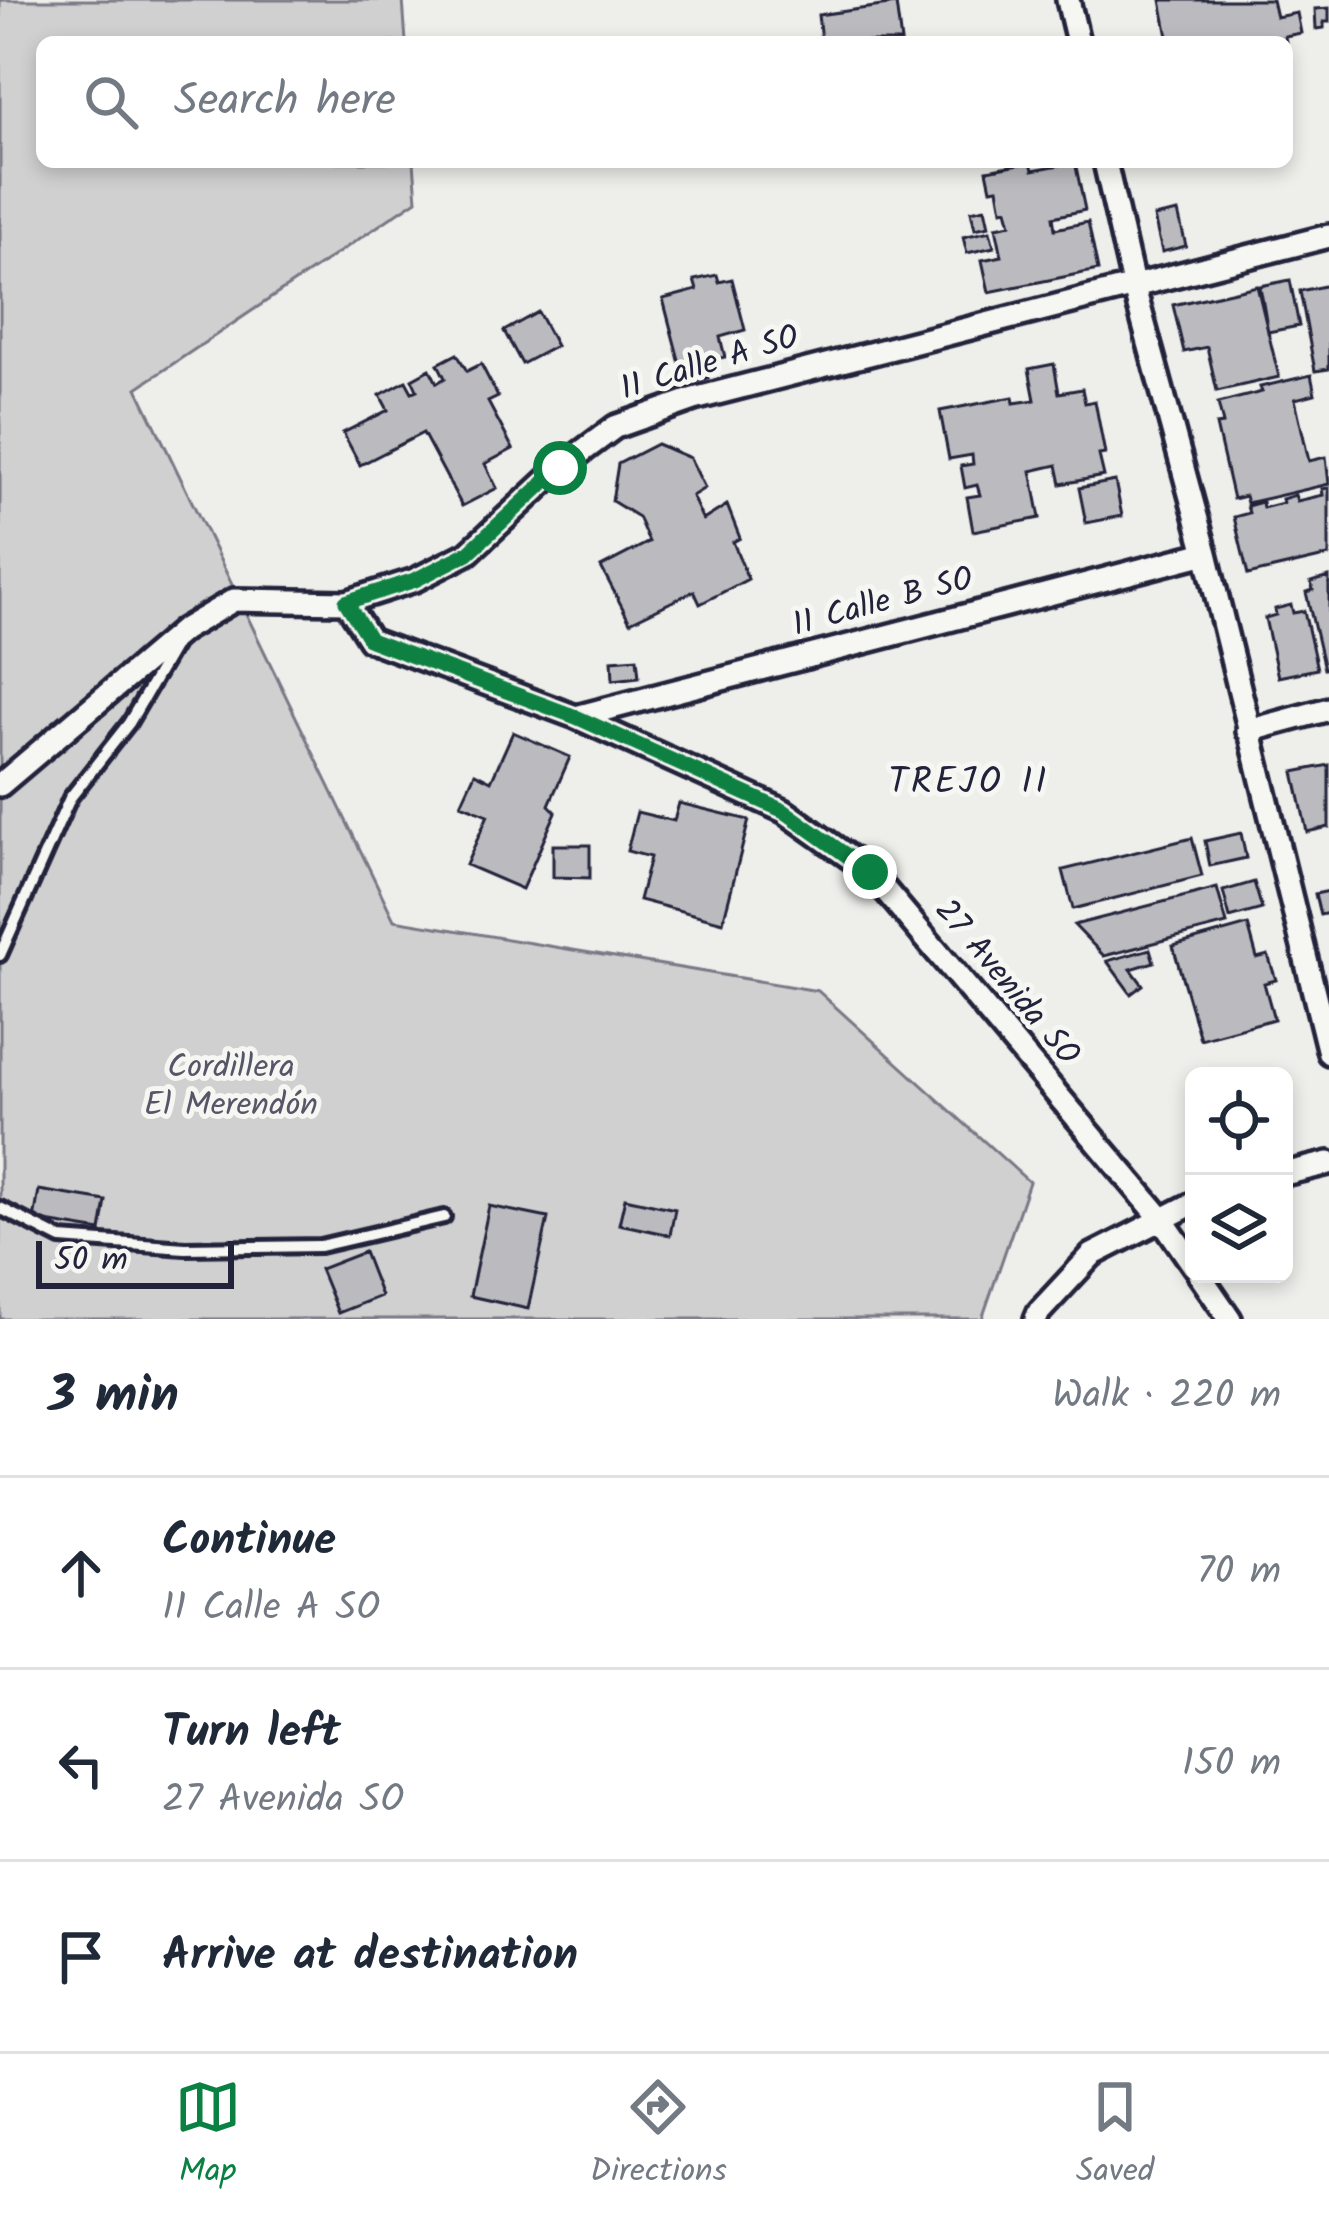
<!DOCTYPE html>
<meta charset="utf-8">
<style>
:root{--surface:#fff;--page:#f2f2f3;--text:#1f2937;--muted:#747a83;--line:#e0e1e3;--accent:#0b8043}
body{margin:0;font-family:Kalam,sans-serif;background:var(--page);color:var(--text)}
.controls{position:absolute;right:36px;bottom:36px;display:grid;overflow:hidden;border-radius:18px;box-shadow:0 6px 18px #0003}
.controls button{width:108px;height:108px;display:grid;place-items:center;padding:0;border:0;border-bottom:3px solid var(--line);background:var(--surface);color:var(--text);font:60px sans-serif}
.scale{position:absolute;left:36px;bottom:30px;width:198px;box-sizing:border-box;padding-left:12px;border:6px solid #22223b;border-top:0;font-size:33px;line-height:42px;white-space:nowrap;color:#22223b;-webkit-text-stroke:9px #f6f6f2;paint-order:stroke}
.stop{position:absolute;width:36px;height:36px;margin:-27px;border:9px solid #0b8043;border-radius:50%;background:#fff}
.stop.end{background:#0b8043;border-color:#fff;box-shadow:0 3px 12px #0008}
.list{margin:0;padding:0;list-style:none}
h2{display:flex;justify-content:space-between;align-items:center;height:156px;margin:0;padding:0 48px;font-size:51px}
h2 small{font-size:39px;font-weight:400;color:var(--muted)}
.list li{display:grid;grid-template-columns:78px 1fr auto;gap:36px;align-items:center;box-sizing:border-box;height:192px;padding:0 48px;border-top:3px solid var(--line)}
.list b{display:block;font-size:45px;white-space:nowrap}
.list p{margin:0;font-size:39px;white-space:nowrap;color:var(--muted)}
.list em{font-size:39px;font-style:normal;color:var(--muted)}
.icon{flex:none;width:66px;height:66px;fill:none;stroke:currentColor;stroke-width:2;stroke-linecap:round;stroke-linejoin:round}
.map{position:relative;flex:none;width:1329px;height:1319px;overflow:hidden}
.search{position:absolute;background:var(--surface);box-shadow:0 6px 18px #0003;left:36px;right:36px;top:36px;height:132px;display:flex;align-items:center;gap:30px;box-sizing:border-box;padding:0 42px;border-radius:18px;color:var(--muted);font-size:45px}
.sheet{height:732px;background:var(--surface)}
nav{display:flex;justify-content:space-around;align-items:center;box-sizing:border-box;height:168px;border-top:3px solid var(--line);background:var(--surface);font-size:33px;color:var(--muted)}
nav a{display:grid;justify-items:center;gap:6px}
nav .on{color:var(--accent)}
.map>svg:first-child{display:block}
.green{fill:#d0d0d1;stroke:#797986;stroke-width:3}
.building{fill:#bbbbbf;stroke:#22223b;stroke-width:3}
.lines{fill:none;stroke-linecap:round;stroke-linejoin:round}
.service-casing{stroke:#22223b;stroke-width:20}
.minor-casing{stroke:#22223b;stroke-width:30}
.service{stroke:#f6f6f2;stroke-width:10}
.minor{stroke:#f6f6f2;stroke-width:21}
.route{stroke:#0b8043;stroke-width:15}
.labels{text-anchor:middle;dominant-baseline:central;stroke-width:10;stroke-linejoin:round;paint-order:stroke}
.street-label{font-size:33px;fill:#22223b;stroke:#f6f6f2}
.park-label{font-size:33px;fill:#565668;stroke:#f6f6f2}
.neighbourhood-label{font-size:36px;letter-spacing:3px;fill:#22223b;stroke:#f6f6f2}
</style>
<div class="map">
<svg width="1329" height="1319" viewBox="0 0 1329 1319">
<rect width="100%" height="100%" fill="#eeeeeb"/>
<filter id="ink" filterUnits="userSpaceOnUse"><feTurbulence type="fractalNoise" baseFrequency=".00833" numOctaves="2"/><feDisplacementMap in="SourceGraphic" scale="24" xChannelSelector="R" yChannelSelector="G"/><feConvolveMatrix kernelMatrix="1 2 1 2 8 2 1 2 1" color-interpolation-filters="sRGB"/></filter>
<g filter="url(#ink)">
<path class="green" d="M0,0H403L406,42H42V162H414L417,200L137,388L394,920L818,991L1029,1182L982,1319H0Z"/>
<path class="building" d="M1161,0H1272L1276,17L1297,13L1301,33L1285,36L1286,42H1169Z
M896,4L901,42H837L836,38L821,40L818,15Z
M1329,8V22H1324V28L1316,29L1315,9Z
M1031,162L1033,170L1075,162L1085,210L1053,217L1055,229L1088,222L1098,270L989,292L982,260L1002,256L996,227L1011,224L1007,209L1002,210L998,188L991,189L987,170Z
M985,208L989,226L975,229L971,211Z
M1178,212L1186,246L1162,252L1154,217Z
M990,231L994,247L967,253L963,237Z
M717,275L719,282L732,279L745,330L720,337L725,357L704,362L708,378L685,383L663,299L697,290L694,280Z
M1290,280L1299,326L1268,332L1260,286Z
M1329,285V369L1315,371L1300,291Z
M1257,286L1279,377L1217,391L1207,347L1184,352L1173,305Z
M538,312L556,346L522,364L504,331Z
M457,354L467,371L481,364L498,397L488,402L513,449L485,464L497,488L462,506L423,433L360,465L343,433L388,410L380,395L406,381L412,392L417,390L412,379L430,369L437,383L445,378L438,364Z
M1054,364L1059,393L1082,389L1085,403L1095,401L1105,454L1099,455L1104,476L1061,484L1057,465L1031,471L1040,518L973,531L967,497L980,495L977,485L965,488L961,466L973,464L972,455L949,459L940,411L1013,397L1014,403L1035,400L1029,369Z
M1311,375L1315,394L1295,399L1309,461L1326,457L1329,484L1247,503L1245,496L1233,499L1216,425L1223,424L1218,403L1262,392L1260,387Z
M657,444L690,458L705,488L692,496L703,520L727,505L740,538L733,542L748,579L700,604L694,591L630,622L601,567L649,542L638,517L612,501L618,464Z
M1115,481L1122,516L1086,523L1079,488Z
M1329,488V556L1248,575L1234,517L1249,513L1247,506L1262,502L1263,508L1283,503L1282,499L1295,495L1297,501L1323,495L1322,489Z
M1329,577V668L1324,669L1306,592L1313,590L1311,582Z
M1291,605L1293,613L1304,611L1317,669L1278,677L1265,618L1276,615L1275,609Z
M637,658L639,677L613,680L612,660Z
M513,732L570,757L549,805L556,812L522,889L466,865L488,815L461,804L475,773L491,781Z
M1329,765V827L1307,832L1294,772Z
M679,803L749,820L723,922L639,900L650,857L627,851L637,812L674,821Z
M1241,833L1246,858L1210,866L1205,841Z
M1192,838L1202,876L1073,909L1063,870Z
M553,845H590V878L553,877Z
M1254,882L1262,909L1230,918L1223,891Z
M1217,888L1227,924L1104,956L1074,925Z
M1329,891V913L1320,915L1315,894Z
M1248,925L1257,958L1268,955L1276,980L1264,983L1274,1019L1200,1039L1173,946Z
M1150,949L1154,962L1131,969L1143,985L1131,994L1107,961Z
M39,1190L106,1201L101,1231L34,1220Z
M625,1198L675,1209L670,1235L619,1224Z
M489,1206L548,1218L528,1309L470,1296Z
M364,1252L381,1296L338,1313L320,1269Z"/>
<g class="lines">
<g class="service-casing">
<path id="service" d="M0,955L70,798L129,723L174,646
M0,1208L61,1239L185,1248L320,1246L444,1217"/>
</g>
<g class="minor-casing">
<path id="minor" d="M1068,0L1078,42
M1105,162L1133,284L1206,553L1329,1053
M346,602L370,640L576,717L784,811L870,872L1161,1218L1194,1266
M576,717L1206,553
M1248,731L1329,709
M0,785L183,630L234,600L346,602L415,580L468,553L560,468L615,427L694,399L1329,236
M1284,1174L1329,1163
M1199,1274L1230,1319
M1036,1319L1039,1312L1092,1255L1194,1203"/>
</g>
<use href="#service" class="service"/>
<use href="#minor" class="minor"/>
</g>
</g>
<g class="lines" filter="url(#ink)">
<path class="route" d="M560,468L468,553L415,580L346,602L370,640L576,717L784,811L870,872"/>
</g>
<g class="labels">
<g class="street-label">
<text transform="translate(710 364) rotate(-17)">11 Calle A SO</text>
<text transform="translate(883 603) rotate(-15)">11 Calle B SO</text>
<text transform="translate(1006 983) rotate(50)">27 Avenida SO</text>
</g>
<g class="park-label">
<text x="231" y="1068">Cordillera<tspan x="231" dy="38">El Merendón</tspan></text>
</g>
<g class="neighbourhood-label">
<text x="969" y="783">TREJO II</text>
</g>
</g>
</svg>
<div class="controls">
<button><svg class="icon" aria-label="locate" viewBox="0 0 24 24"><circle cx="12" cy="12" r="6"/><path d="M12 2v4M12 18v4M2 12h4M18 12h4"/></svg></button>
<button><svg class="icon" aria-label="layers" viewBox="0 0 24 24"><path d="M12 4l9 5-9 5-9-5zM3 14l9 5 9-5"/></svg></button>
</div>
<div class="scale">50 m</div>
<div class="stop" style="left:560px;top:468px"></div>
<div class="stop end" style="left:870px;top:872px"></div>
<div class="search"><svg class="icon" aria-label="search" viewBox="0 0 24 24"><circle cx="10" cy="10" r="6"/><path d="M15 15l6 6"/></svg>Search here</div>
</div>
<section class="sheet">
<h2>3 min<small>Walk · 220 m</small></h2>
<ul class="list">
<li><svg class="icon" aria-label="ahead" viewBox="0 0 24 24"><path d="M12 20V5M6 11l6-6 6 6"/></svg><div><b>Continue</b><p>11 Calle A SO</p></div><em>70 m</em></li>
<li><svg class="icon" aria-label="left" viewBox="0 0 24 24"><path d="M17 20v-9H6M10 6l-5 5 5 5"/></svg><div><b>Turn left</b><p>27 Avenida SO</p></div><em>150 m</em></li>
<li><svg class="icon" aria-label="arrive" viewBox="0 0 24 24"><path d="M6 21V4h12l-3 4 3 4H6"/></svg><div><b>Arrive at destination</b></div></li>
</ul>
</section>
<nav>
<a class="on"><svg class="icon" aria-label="map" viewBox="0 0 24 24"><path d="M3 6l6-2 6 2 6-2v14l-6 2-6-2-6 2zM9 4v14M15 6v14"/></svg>Map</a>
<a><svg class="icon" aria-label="directions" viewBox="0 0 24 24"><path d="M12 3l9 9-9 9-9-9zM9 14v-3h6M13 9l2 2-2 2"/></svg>Directions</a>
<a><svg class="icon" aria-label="saved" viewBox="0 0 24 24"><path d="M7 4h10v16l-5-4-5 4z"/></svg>Saved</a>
</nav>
